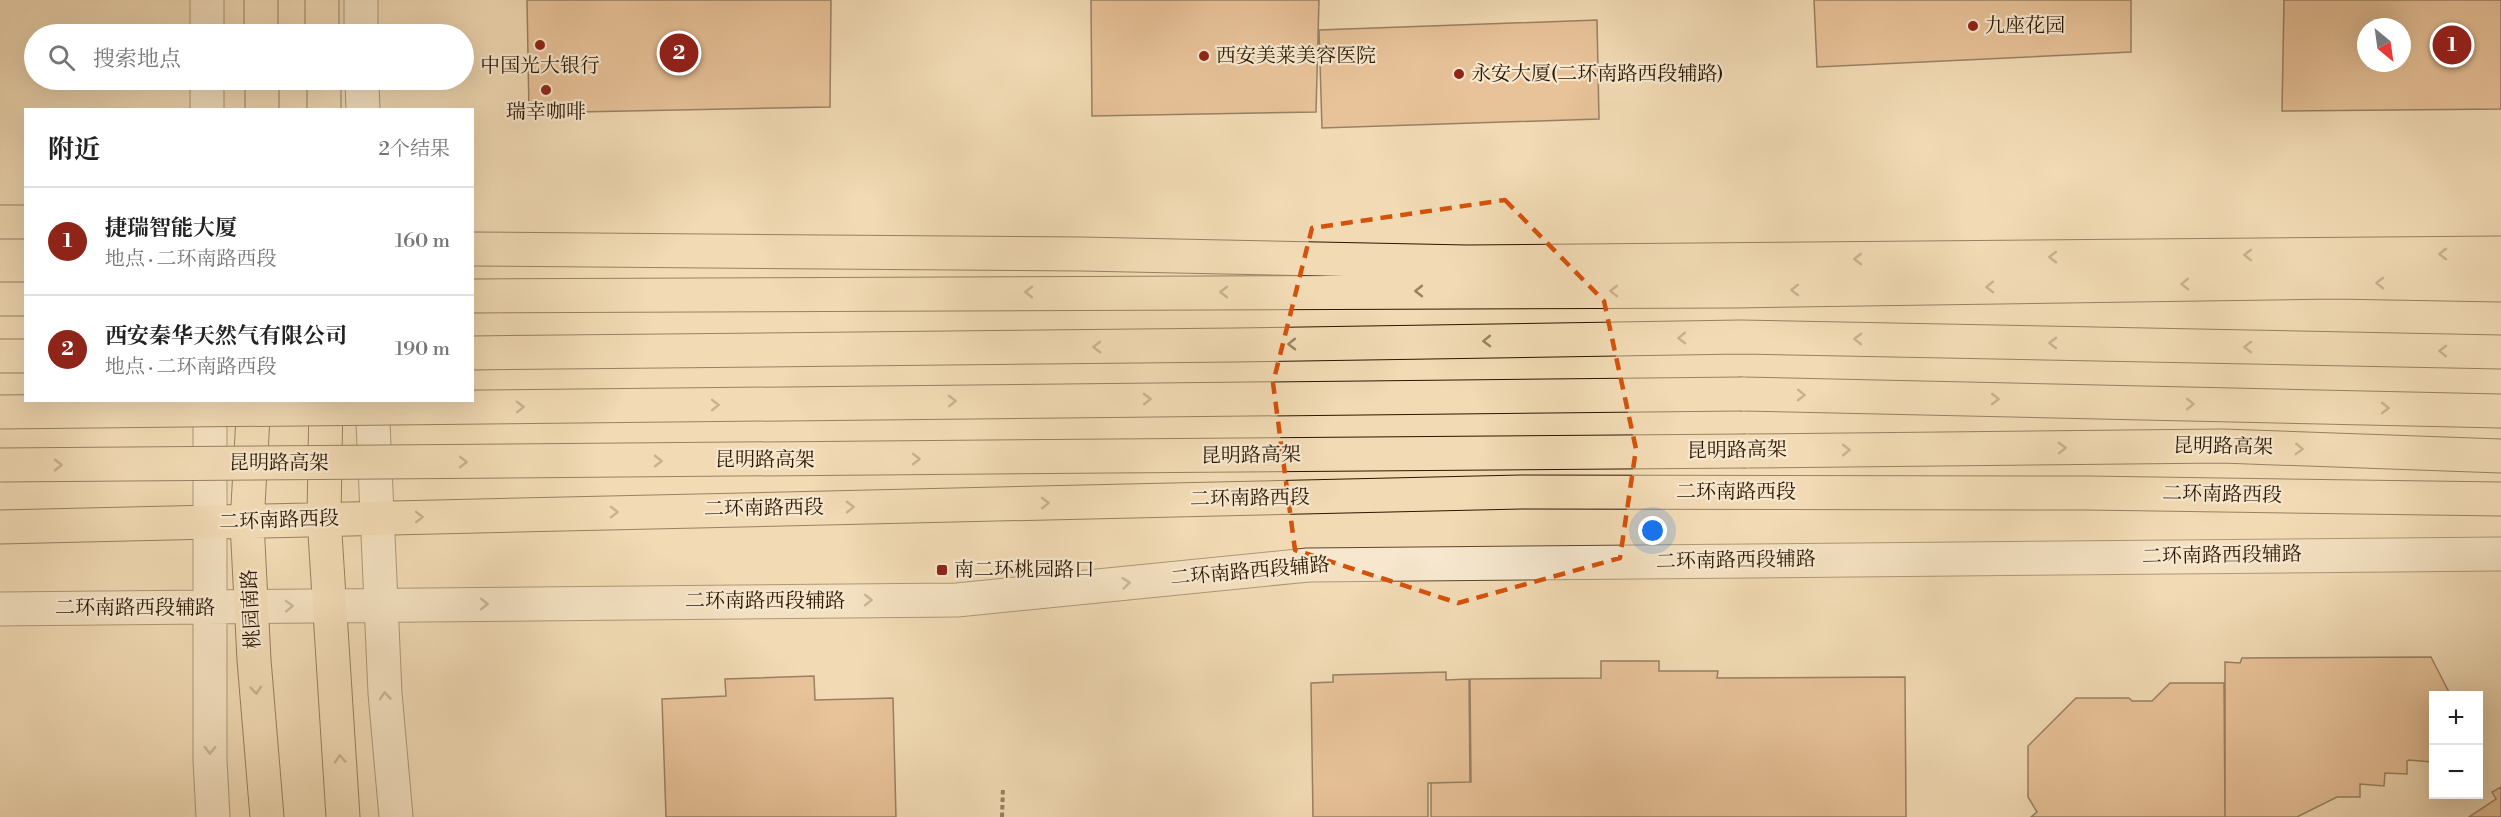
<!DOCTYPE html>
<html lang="zh">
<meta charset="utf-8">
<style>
:root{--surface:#fff;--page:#f6f6f6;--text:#222;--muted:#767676;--line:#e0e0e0;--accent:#8f2418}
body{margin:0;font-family:"Libre Bodoni","Noto Serif SC",serif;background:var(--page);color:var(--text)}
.controls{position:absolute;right:18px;bottom:18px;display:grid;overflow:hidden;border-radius:0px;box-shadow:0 6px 24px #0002}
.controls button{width:54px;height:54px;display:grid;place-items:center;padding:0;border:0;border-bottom:2px solid var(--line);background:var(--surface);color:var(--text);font:30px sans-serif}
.compass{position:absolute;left:2357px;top:18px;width:54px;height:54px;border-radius:50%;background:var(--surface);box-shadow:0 6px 24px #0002;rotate:151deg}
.you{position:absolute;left:1653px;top:531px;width:21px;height:21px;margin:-15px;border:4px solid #fff;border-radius:50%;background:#1a73e8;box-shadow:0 0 0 9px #1a73e833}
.badge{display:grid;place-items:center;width:39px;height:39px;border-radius:50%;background:var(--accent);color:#fff;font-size:20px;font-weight:700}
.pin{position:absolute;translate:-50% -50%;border:3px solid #fff;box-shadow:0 2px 6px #0006}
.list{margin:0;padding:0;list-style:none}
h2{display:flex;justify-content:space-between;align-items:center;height:78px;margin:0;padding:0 24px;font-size:26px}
h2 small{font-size:20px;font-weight:400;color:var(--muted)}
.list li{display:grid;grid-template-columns:39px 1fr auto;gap:18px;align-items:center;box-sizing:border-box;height:108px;padding:0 24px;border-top:2px solid var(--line)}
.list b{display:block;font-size:22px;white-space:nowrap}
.list p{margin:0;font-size:20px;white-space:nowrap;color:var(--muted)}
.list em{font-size:20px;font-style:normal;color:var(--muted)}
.icon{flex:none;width:33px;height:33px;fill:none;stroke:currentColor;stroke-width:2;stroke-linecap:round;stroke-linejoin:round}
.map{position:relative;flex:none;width:2501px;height:817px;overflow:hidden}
.search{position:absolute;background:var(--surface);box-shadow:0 6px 24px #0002;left:24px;top:24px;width:450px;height:66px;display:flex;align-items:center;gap:15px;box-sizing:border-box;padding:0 21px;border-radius:33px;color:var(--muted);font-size:22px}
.panel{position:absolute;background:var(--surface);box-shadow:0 6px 24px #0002;left:24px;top:108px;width:450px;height:294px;border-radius:0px}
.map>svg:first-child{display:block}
.building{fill:#dda478;stroke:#2b1600;stroke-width:1.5;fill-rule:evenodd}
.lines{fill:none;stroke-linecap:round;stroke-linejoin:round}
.minor-casing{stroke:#5c472d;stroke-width:35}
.major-casing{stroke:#2b1600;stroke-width:35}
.highway-casing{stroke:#2b1600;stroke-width:35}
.path{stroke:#2b1600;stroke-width:4;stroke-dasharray:4.5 3;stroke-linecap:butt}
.minor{stroke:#f6e7ce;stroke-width:33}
.major{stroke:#f1dab4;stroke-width:33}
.highway{stroke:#f1dab4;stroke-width:33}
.highway-bridge-casing{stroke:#2b1600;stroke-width:35;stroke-linecap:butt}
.highway-bridge{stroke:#f1dab4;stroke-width:33}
.oneway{stroke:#988263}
.oneway2{stroke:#9b8971}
.marked{fill:none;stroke:#d5520b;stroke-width:4.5;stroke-dasharray:12 8;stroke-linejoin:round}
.poi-dot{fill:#8f2418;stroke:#f6e7ce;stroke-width:2}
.labels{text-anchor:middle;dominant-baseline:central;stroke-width:4.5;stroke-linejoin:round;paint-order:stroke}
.poi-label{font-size:20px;fill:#2b1600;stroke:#f6e7ce;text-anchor:start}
.street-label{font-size:20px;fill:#2b1600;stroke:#f6e7ce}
</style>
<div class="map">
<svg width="2501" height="817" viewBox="0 0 2501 817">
<rect width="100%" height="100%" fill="#f1dab4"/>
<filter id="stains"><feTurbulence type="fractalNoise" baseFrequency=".00333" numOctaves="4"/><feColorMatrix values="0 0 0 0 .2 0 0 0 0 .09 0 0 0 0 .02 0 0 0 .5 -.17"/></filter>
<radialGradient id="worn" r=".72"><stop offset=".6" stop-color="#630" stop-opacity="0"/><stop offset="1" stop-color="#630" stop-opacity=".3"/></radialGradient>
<path class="building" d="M527,0H831L830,107L529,113Z
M1091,0H1319L1316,112L1092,116Z
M1814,0H2131V52L1817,67Z
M2284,0H2501V109L2282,111ZM2366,27H2402V63H2366Z
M1597,20L1599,119L1322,128L1319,30Z
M2431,657L2451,696H2434V746L2431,748V762L2409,760L2407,761V774L2385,773L2384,786L2360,784V797H2337L2297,817H2225V662L2240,663L2242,658Z
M1601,661H1659V671H1718L1717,678L1905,677L1906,817H1431V783L1471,782L1470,679L1601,678Z
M1446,672V680L1469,679L1470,782L1428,783V817H1313L1311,683L1333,682V675Z
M814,676L815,700L893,698L896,817H666L662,699L726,696L725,679Z
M2170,683H2224L2225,817H2031L2037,812L2028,797V746L2076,698H2129L2132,701H2152Z
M2501,787V817H2469L2496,799L2492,792Z"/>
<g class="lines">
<g class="minor-casing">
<path id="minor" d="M207,0V34
M361,0V34
M207,80V110
M362,80L363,110
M210,400V760L213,817
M372,400L385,693L396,817
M0,609L957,600L1308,565L2501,554"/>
</g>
<g class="major-casing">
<path id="major" d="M261,0V34
M322,0V34
M262,80V110
M324,80V110
M0,222H26
M472,249L1082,254L1467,262L2501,253
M254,400L247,523L254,660L267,817
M326,400L324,518L343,817
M0,527L1521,492L2088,493L2501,499"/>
</g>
<g class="highway-casing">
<path id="highway" d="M472,296L1735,291L2334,282L2501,285
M0,299H26
M472,353L1235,345L1741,337L2501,352
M0,356H26
M1742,394L2501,411
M1746,451L2222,446L2501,456"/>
</g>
<path class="path" d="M1002,817L1003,787"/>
<use href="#minor" class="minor"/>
<use href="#major" class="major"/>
<use href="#highway" class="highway"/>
<g class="highway-bridge-casing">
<path id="highway-bridge" d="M0,412L1742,394
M0,465L1746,451"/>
</g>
<use href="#highway-bridge" class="highway-bridge"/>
</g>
<defs><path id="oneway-chevron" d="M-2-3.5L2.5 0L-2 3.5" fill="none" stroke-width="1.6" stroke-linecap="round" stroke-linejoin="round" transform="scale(1.5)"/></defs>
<g class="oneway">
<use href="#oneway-chevron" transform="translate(2443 254) rotate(180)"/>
<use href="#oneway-chevron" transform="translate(2248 255) rotate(180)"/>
<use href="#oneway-chevron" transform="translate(2053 257) rotate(180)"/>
<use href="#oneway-chevron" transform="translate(1858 259) rotate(180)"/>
<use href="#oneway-chevron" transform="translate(2380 283) rotate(-179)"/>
<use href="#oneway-chevron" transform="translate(2185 284) rotate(179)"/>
<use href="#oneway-chevron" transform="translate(1990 287) rotate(179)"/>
<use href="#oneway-chevron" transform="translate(1795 290) rotate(179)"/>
<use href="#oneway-chevron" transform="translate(1419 291) rotate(180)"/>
<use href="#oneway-chevron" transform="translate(1614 291) rotate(180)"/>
<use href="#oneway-chevron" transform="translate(1029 292) rotate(180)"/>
<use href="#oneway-chevron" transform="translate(1224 292) rotate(180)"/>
<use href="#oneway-chevron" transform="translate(1682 338) rotate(179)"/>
<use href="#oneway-chevron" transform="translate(1858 339) rotate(-179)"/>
<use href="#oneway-chevron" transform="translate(1487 341) rotate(179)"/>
<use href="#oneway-chevron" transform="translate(2053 343) rotate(-179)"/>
<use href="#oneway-chevron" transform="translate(1292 344) rotate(179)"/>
<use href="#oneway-chevron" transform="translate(1097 347) rotate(179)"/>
<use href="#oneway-chevron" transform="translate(2248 347) rotate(-179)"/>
<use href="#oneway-chevron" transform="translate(2443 351) rotate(-179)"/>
<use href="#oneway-chevron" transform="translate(1801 395) rotate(1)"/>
<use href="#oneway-chevron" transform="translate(1147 399) rotate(-1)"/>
<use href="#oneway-chevron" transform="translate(1995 399) rotate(1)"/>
<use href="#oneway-chevron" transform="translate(952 401) rotate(-1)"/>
<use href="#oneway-chevron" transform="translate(2190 404) rotate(1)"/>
<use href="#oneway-chevron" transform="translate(715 405) rotate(-1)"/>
<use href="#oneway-chevron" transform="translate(520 407) rotate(-1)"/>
<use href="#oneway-chevron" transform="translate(2385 408) rotate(1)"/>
<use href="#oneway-chevron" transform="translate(2062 448) rotate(-1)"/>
<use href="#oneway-chevron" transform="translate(2299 449) rotate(2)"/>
<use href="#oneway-chevron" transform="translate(1846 450) rotate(-1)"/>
<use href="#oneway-chevron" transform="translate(916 459)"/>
<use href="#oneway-chevron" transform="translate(658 461)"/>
<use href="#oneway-chevron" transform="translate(463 462)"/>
<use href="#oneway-chevron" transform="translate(58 465)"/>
<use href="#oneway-chevron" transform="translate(1045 503) rotate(-1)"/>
<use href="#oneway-chevron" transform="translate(850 507) rotate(-1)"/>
<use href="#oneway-chevron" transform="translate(614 512) rotate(-1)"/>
<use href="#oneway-chevron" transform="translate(419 517) rotate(-1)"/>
<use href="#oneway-chevron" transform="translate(256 690) rotate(85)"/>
<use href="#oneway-chevron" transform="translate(340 759) rotate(-94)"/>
</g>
<g class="oneway2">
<use href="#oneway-chevron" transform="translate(1126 583) rotate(-6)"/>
<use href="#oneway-chevron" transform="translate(868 600)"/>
<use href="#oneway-chevron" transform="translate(484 604)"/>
<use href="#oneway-chevron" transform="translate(289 606) rotate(-2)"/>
<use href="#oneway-chevron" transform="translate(385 696) rotate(-94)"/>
<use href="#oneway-chevron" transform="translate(210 750) rotate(91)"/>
</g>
<path d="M0 0H2501V817H0ZM1505,200L1604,301L1636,449L1620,558L1458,603L1295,550L1273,383L1312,228Z" fill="#f1dab4" fill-opacity=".55" fill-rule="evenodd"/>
<path class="marked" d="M1505,200L1604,301L1636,449L1620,558L1458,603L1295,550L1273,383L1312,228Z"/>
<g class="poi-dot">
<circle cx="1973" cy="26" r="6"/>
<circle cx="540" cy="45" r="6"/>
<circle cx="1204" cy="56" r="6"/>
<circle cx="1459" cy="74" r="6"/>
<circle cx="546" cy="90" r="6"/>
<rect x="936" y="564" width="12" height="12" rx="3"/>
</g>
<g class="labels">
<g class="poi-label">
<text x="1985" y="26">九座花园</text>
<text x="1216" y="56">西安美莱美容医院</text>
<text x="540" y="66" text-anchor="middle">中国光大银行</text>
<text x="1471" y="74">永安大厦(二环南路西段辅路)</text>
<text x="546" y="112" text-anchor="middle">瑞幸咖啡</text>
<text x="954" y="570">南二环桃园路口</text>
</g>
<g class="street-label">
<text transform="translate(2223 447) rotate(1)">昆明路高架</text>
<text transform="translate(1737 451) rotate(-1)">昆明路高架</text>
<text transform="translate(1251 456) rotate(-1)">昆明路高架</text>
<text x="765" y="460">昆明路高架</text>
<text x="279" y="463">昆明路高架</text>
<text x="1736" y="492">二环南路西段</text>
<text transform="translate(2222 495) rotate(1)">二环南路西段</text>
<text transform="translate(1250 499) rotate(-1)">二环南路西段</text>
<text transform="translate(764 509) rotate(-1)">二环南路西段</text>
<text transform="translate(279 521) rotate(-2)">二环南路西段</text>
<text transform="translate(2222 556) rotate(-1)">二环南路西段辅路</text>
<text transform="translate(1736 561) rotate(-1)">二环南路西段辅路</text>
<text transform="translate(1250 572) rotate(-5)">二环南路西段辅路</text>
<text x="765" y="601">二环南路西段辅路</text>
<text x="135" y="608">二环南路西段辅路</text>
<text transform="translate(252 609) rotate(-93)">桃园南路</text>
</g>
</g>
<rect width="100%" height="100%" filter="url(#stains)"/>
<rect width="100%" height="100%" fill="url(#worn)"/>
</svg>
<div class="controls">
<button>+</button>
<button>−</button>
</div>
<svg class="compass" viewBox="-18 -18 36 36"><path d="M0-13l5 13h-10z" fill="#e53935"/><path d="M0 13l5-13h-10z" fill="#767676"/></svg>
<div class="you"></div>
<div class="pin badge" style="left:2452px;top:45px">1</div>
<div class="pin badge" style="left:679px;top:53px">2</div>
<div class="search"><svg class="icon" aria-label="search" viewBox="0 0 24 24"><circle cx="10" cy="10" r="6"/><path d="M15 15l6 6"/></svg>搜索地点</div>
<section class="panel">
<h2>附近<small>2个结果</small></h2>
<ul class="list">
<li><span class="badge">1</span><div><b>捷瑞智能大厦</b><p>地点 · 二环南路西段</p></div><em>160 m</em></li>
<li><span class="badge">2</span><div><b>西安秦华天然气有限公司</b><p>地点 · 二环南路西段</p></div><em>190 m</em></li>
</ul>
</section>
</div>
